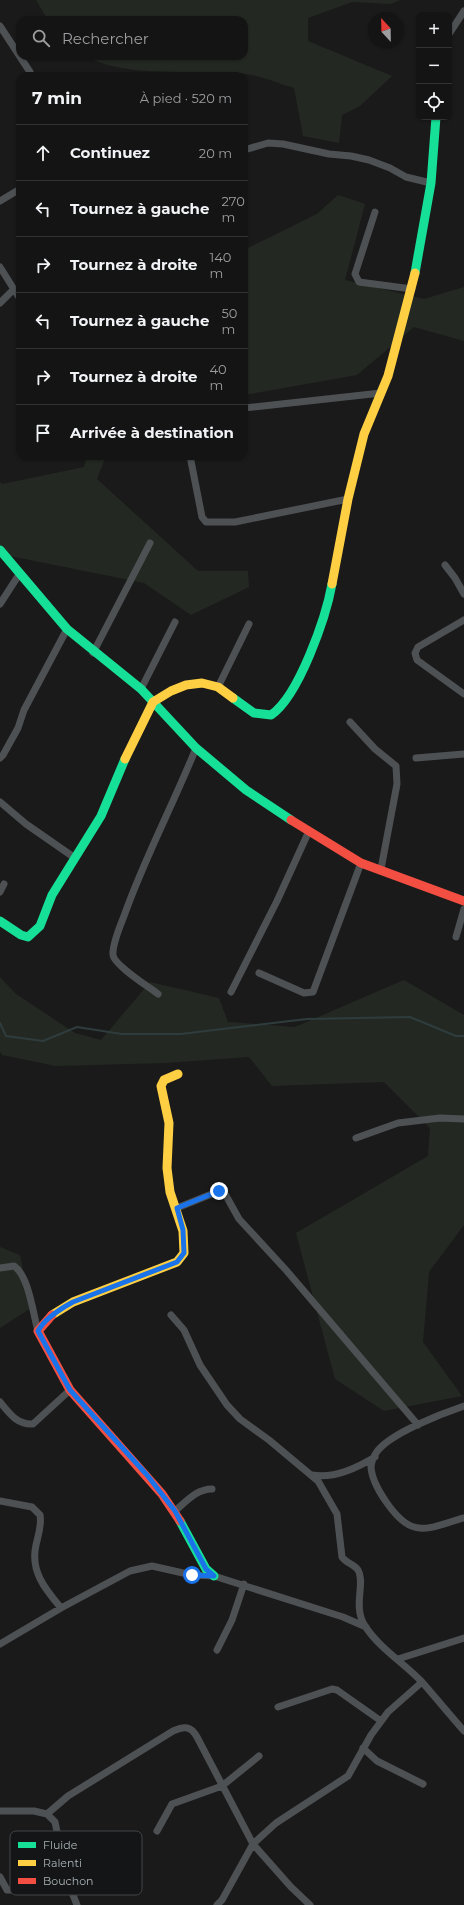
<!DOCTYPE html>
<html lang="fr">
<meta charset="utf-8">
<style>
:root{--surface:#141414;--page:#212122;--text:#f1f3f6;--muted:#9d9ea0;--line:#333334}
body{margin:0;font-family:Montserrat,sans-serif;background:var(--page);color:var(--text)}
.controls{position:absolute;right:12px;top:12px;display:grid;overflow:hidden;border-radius:8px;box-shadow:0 1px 3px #0004}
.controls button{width:36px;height:36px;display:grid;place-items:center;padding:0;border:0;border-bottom:1px solid var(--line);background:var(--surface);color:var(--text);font:20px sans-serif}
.compass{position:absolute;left:368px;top:12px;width:36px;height:36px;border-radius:50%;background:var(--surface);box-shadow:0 1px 3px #0004;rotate:338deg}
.stop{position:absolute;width:12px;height:12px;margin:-9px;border:3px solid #1a73e8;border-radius:50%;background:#fff}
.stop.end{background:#1a73e8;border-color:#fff;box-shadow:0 1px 4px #0008}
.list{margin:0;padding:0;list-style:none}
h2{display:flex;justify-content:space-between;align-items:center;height:52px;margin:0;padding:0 16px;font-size:17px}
h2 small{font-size:13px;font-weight:400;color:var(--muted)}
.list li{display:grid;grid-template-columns:26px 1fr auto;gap:12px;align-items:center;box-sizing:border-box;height:56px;padding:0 16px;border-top:1px solid var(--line)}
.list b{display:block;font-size:15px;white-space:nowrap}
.list em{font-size:13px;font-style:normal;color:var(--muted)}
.icon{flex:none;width:22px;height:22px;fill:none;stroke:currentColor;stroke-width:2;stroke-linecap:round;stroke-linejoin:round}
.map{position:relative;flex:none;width:464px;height:1905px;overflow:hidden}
.search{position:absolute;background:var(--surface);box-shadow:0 1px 3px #0004;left:16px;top:16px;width:232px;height:44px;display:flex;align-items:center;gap:10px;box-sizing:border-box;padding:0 14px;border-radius:12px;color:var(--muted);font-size:15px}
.panel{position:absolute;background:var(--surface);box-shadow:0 1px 3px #0004;left:16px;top:72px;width:232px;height:388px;border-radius:12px}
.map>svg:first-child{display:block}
.green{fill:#232922}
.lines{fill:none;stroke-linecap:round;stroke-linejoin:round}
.stream{stroke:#2f3c3d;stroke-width:2}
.street{stroke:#4e5153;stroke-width:7}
.fast{stroke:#16e098;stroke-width:9}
.slow{stroke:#ffcf43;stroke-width:9}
.jam{stroke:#f24e42;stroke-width:9}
.route{stroke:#1a73e8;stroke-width:5}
.key{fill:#141516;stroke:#414547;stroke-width:1}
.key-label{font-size:11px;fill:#abb5ba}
</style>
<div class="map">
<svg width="464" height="1905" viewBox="0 0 464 1905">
<rect width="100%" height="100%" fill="#1a1a1a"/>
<path class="green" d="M36,0H400L391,4L352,2L308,18V41L392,76L360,106L342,115L339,143L303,136L294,88C277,83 258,75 240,73C192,69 128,79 85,56H244V20H48Z
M338,195L365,204L345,280L424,299L464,287V341L414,327L357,375L244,395V250L317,214Z
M87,456H106L97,479L198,571H248L249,587L191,615L144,583L0,554V482L2,484L84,467Z
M0,977L16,994L75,1033L101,1040L150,982L219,998L228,1022L295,1027L404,980L464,1015V1225L429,1272L423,1342L462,1396L384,1411L335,1379L296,1233L428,1156L430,1128L384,1082L272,1086L249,1057L165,1063L56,1066L2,1055L0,1052Z
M0,1247L20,1255L31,1308L0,1328Z"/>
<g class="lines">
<path class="stream" d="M0,1023L6,1036L43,1041L77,1027L122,1034H181L307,1019L410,1017L456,1036H464"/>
<path class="street" d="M0,26L30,72
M449,34L464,11
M244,150L268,143L283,144L329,154L351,156L369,160L390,168L406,177L431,183
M0,201L20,189
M375,212L355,274L359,282L412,289
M0,267L20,299
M0,303L14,289
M244,408L381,393
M190,456L202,517L206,522H235L348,499
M445,565L455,578L464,594
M0,604L20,573
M464,620L418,647L415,653L417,660L464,694
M93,653L150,543
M218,687L249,624
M141,689L175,622
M350,722L375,749L396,766L397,784L381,869
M0,758L3,755L18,728L24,710L67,629
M416,758L464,754
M0,802L26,824L75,858
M0,892L4,884
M456,937L464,909
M259,973L304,993L313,992L361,863
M231,992L277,901L309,831
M158,994C149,987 114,965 113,955C112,945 120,926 124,916C144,859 173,805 196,748
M356,1138L398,1123L440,1118L464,1119
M177,1208L219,1191L224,1192L239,1219L286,1270L418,1425
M0,1268L14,1266C29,1276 33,1314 38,1331
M171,1315L184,1330L200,1365L227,1405L240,1419L269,1440L318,1481L337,1514L342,1557C346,1563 354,1564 358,1570C366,1583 352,1606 365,1626C380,1649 404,1663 422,1682C436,1698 450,1715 464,1731
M0,1402C9,1413 17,1425 33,1424L70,1390
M464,1406C443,1413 388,1434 376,1453C374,1456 371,1463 371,1467C372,1485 396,1522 414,1527C428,1532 450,1521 464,1518
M312,1475C333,1479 357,1468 375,1457
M0,1501L32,1507L40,1515C42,1525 38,1536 36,1545C30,1571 45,1589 61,1608
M175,1511C186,1502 196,1489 212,1489
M0,1644L61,1608L130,1571L152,1566L192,1575L214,1576L343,1617L366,1627
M217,1650L232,1620L244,1584
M398,1659L464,1638
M278,1707L332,1689L337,1690L381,1721
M363,1748L377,1761L423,1784
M0,1811H34L47,1814L55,1822L67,1880L77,1905
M47,1814L68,1796L173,1731C185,1726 191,1726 197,1737L253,1844L291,1887L310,1905
M157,1831L172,1804L222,1786L259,1756
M0,1877L7,1890H13L36,1881L66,1874
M217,1905L222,1900L253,1844L276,1823L348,1776L371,1735L388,1712L422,1682"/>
<path class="fast" d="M415,273L431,183L436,117
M0,550L67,629L141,689L196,748L246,790L291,820
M233,698L254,713L271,715C299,696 326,617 332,584
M0,921L21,935L28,937L40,926L52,895L101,816L125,759
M180,1521L206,1569L214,1576"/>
<path class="slow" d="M332,584L348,499L364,434L388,376L415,273
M125,759L153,702L171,691L186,685L202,683L218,687L233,698
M52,1315L73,1302L177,1262L184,1253L183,1231L170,1192L167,1168L169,1123L161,1086L164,1080L178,1074"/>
<path class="jam" d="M291,820L361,863L464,901
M52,1315L38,1331L70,1390L162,1494L180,1521"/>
</g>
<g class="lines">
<path class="route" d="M192,1575L214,1576L206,1569L175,1511L147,1475L70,1390L38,1331C45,1318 60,1309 73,1302L177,1262L184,1253L183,1230L177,1208L219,1191"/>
</g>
<rect x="10" y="1831" width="132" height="64" rx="6" class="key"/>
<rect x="18" y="1842" width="18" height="6" fill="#16e098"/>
<rect x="18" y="1860" width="18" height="6" fill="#ffcf43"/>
<rect x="18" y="1878" width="18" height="6" fill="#f24e42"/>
<g class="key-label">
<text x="43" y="1849">Fluide</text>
<text x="43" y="1867">Ralenti</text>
<text x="43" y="1885">Bouchon</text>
</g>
</svg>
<div class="controls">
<button>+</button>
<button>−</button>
<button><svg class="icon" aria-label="locate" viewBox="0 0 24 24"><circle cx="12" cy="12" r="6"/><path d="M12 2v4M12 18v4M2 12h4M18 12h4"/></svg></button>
</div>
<svg class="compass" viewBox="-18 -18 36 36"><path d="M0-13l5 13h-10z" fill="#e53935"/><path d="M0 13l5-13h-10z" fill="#9d9ea0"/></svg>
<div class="stop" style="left:192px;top:1575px"></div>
<div class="stop end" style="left:219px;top:1191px"></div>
<div class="search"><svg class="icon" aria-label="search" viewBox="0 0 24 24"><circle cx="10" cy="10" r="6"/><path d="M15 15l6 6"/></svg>Rechercher</div>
<section class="panel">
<h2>7 min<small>À pied · 520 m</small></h2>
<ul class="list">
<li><svg class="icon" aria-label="ahead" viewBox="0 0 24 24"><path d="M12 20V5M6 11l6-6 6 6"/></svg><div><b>Continuez</b></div><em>20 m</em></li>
<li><svg class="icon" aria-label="left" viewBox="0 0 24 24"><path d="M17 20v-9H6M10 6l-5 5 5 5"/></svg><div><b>Tournez à gauche</b></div><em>270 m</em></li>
<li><svg class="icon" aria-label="right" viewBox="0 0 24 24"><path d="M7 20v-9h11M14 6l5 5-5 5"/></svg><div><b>Tournez à droite</b></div><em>140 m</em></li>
<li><svg class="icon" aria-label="left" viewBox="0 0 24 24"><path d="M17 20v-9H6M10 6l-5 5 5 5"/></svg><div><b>Tournez à gauche</b></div><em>50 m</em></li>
<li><svg class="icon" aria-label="right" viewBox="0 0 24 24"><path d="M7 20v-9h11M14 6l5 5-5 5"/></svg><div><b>Tournez à droite</b></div><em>40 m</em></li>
<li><svg class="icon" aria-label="arrive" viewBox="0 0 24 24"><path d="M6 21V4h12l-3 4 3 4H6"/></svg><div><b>Arrivée à destination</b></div></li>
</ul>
</section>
</div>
